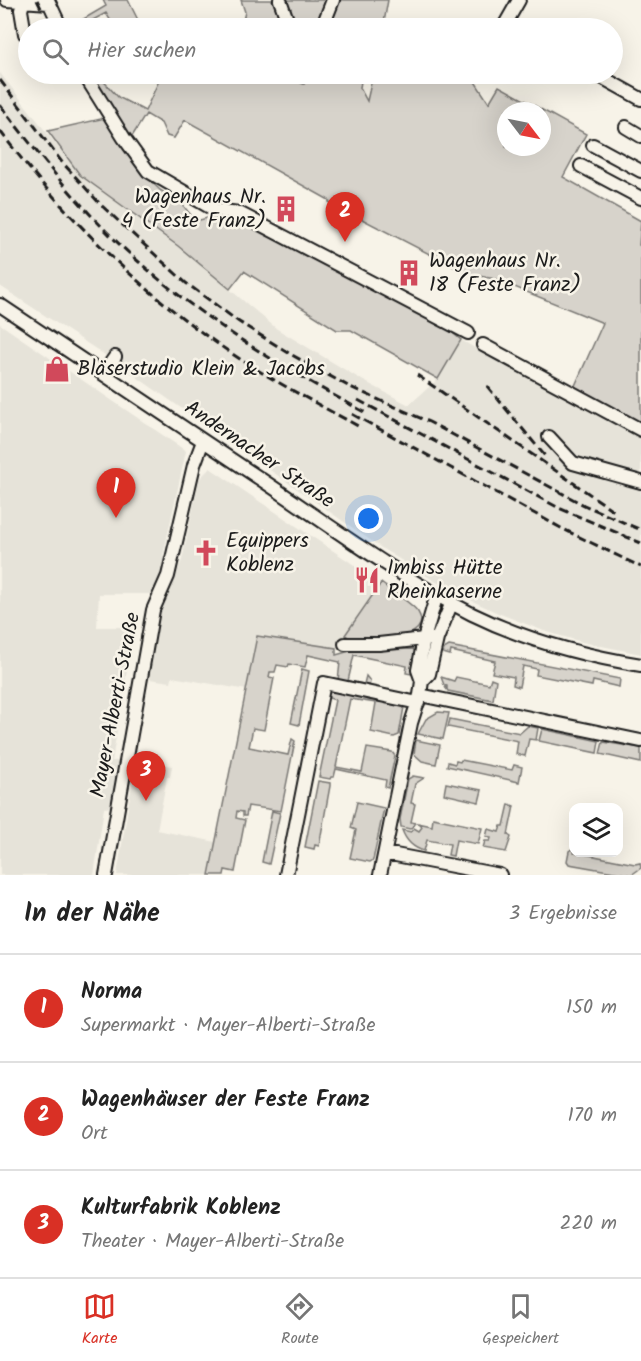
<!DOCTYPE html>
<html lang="de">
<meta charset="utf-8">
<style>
:root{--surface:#fff;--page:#f6f6f6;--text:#222;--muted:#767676;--line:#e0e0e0;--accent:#d93025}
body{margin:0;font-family:Kalam,sans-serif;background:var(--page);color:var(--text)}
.controls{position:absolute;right:18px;bottom:18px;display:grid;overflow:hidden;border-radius:12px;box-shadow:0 6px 24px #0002}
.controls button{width:54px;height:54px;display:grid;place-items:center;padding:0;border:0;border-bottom:2px solid var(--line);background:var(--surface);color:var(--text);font:30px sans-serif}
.compass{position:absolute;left:497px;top:102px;width:54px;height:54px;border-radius:50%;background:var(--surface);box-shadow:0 6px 24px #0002;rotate:122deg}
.you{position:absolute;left:369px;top:519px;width:21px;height:21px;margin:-15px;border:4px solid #fff;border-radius:50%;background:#1a73e8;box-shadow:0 0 0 9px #1a73e833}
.badge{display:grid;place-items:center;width:39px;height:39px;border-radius:50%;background:var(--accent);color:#fff;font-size:20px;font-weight:700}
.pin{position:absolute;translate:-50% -50px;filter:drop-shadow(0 2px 3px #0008)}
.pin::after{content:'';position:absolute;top:32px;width:21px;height:18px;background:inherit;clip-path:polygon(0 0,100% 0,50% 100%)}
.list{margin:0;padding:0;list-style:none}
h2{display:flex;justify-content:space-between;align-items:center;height:78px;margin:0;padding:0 24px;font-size:26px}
h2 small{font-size:20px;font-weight:400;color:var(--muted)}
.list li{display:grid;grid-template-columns:39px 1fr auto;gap:18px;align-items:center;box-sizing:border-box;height:108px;padding:0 24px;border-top:2px solid var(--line)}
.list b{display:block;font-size:22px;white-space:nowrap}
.list p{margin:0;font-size:20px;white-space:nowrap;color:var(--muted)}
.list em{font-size:20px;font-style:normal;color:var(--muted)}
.icon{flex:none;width:33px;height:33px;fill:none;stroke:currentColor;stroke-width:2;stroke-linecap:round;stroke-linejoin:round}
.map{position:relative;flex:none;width:641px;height:875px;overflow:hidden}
.search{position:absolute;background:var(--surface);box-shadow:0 6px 24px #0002;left:18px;right:18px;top:18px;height:66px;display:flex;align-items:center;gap:15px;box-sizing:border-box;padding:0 21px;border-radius:33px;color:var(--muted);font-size:22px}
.sheet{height:402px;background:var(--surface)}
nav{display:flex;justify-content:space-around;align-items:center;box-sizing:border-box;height:84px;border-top:2px solid var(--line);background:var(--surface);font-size:16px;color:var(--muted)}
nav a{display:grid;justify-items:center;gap:3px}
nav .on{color:var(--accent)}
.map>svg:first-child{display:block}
.built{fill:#e6e3d9}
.green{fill:#d7d3cb;stroke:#7a7874;stroke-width:1.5;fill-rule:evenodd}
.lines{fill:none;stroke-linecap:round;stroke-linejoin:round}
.minor-casing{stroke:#1c1c1c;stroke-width:16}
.minor{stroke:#f7f3e8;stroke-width:12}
.rail{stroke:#1c1c1c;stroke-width:3;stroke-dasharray:9 4.5;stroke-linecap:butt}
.labels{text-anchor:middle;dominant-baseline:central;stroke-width:5;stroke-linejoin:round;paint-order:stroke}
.poi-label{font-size:21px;fill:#1c1c1c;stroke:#f7f3e8;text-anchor:start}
.street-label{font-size:21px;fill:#1c1c1c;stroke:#f7f3e8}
</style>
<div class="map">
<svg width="641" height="875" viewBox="0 0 641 875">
<rect width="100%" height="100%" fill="#f7f3e8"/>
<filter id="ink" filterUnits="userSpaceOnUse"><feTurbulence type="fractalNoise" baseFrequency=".0167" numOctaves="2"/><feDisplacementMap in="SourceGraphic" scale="12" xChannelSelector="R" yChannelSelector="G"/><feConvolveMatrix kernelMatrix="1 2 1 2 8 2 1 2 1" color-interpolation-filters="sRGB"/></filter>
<g filter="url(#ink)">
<path class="built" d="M0,73L80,175L178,246L277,329L362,380L409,405L438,379L461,340L478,350L524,370L641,434V654L582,642L544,631L498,613L451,591L383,549L108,357L0,286Z
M0,324L186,451L163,556L171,558L154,594H99L97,627H134L112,761H118L111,807L104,808L94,875H0Z
M210,468L381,583L336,648L258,636L247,690L172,677L171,682L149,679L160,614L182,560L199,479Z
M136,759L172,766L170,777H167L157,830L216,842L209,875H117Z"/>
<path class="green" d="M103,0H128L141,26L139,28H115L106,13L78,28H71L70,27L106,6Z
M241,0H276L280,14L277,26L281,28H241L245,12Z
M288,0H388L383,28H293L287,6Z
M90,74H97L118,97L145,111L162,74H306L301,83L304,84L310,74H362L360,88L367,101L373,74H467V76L474,80L489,103L499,86L586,134L563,177L641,221L639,245L641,246V424L574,388L603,323L495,279L468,274L329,202V200L185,120L174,138L167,136L161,123L146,114L131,138ZM506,111H542V147H506Z
M105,118L138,169L160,190L181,203L196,221L215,216L232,217L315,260L347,273L443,325L461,340L438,379L351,330H337L244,271L230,289L178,246L80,175L48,131Z
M381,583C391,591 412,603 418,612C435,639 372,644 358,641C354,640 349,637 345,635Z
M257,636L336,648V655L350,651L413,649L417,653L411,674L406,673L407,666L354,655L348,681L364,684L366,676L370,681L369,687L338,681L340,662L308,655L305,667L289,664L288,667L277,665L275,672H270L269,677L274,678L264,730L253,728L249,747L288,755L292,739L295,741L281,811L248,806L246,816H243V812L237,811L236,818L245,820L235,872L225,870L224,875H209Z
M449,646L620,679L619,687L593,681L592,686L536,675L537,669L523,666L519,687L513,685L514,677L492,673L495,661L451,651L450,655L443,653L444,649Z
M302,669L309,671L299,725L291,723Z
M441,677L454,681L456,677L489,684L491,678L496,680L493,700L448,691L445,687L447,688V686L444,685Z
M331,691L404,707L399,735L394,737L371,732L376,703L350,699L336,767L362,772L367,748L392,752L395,756L388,788L385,787L386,780L336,769L334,777H331L330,779L319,777L335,700L326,697Z
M438,712L449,713L443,739L418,734L426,719Z
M450,719L520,733L528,726L538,728L536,740L529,739L525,756L516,754L518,741L448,727Z
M542,729L599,741L597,753L539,741Z
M416,740L440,745L436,764L422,761L414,754Z
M603,742L641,748V763L600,754Z
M461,760L512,770L514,765L522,767L519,782L447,766L448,762L455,764L456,761L460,762Z
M413,776L424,778L415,784L411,803L415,804L411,822L416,823L410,829L401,827L400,819L408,779Z
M318,781L330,783V786L319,846L315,845L314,849L305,847Z
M446,783L482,790L479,802L444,794Z
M357,802L384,808L373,860L370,862L350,858L356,830L351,828Z
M509,804L514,806L508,835L511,837L506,852L483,848L485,841H490L491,838L486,837L488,829L499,832L501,826H504Z
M272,811L280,813L269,864L262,862Z
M433,818L482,828L478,844L456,840L453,856L448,855L450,844L427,840L424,851C413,848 406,841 402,830L411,832L414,828L419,831L422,827L418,823L432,826Z
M573,848L574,852L635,864L640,863L641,868L631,875L569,864L567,861L569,851Z"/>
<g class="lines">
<g class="minor-casing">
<path id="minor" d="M7,0L49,3
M48,0L61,28
M280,0L290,28
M23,3L21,10L25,34
M322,28L333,0
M503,28L519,0
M84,74L124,138L148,171L215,210L239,213L468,333
M596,74L641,99
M626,127L641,136
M593,145L641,171
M581,166L641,198
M0,305C88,364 176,423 265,482C332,527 399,577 472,614C523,639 585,656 641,665
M483,345L641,430
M103,374L115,357
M549,437L573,463L641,482
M345,644H379L424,639H437
M422,681L429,674L437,639L452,602
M420,695L641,741
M385,853L500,875
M106,875L153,610L168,576L194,465L203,441
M286,875L324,683L418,703
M380,875L411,723L420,695L422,681L418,670L424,639L437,594"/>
</g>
<use href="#minor" class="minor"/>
<path class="rail" d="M37,0L42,10
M0,80L61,161L101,205L186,283L239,322L292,355L348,386L429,422L584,505L641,530
M0,105C43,160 86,216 139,262C207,323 285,369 366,413
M0,131C64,216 140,291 228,351C269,379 314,402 358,426
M417,375L617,513
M487,386L545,456
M358,400L559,508L641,543
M352,414L561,528L641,567"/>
</g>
</g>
<defs>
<g id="building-bare" transform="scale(2.07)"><path d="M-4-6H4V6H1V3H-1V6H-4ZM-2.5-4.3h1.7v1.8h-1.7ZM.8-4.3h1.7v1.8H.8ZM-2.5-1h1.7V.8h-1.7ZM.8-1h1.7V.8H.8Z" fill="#d1495b" stroke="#f7f3e8" stroke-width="2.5" paint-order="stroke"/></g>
<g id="shop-bare" transform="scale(2.07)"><path d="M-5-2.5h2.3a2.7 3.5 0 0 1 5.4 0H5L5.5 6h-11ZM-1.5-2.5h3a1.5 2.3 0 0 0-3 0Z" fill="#d1495b" stroke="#f7f3e8" stroke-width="2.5" paint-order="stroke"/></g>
<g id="church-bare" transform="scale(2.07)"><path d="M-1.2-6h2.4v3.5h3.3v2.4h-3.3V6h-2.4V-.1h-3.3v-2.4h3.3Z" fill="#d1495b" stroke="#f7f3e8" stroke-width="2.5" paint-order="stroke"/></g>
<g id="restaurant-bare" transform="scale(2.07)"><path d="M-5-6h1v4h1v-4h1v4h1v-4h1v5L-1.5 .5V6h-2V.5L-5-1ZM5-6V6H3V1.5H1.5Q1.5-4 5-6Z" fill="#d1495b" stroke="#f7f3e8" stroke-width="2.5" paint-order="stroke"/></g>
</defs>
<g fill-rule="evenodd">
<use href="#building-bare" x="286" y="209"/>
<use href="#building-bare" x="409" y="273"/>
<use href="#shop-bare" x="57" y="369"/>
<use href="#church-bare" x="206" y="553"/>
<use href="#restaurant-bare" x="367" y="580"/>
</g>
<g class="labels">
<g class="poi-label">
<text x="266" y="197" text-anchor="end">Wagenhaus Nr.<tspan x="266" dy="24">4 (Feste Franz)</tspan></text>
<text x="429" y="261">Wagenhaus Nr.<tspan x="429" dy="24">18 (Feste Franz)</tspan></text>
<text x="77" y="369">Bläserstudio Klein &amp; Jacobs</text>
<text x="226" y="541">Equippers<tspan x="226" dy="24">Koblenz</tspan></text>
<text x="387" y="568">Imbiss Hütte<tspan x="387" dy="24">Rheinkaserne</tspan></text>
</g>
<g class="street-label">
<text transform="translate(259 455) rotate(34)">Andernacher Straße</text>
<text transform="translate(116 705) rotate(-79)">Mayer-Alberti-Straße</text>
</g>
</g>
</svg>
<div class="controls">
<button><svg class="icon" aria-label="layers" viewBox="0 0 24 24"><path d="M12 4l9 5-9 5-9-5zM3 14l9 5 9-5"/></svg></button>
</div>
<svg class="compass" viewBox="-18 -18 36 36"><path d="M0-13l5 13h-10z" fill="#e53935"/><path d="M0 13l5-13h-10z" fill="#767676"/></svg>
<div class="you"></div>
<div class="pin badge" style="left:116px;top:518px">1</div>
<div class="pin badge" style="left:345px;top:242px">2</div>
<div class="pin badge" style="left:146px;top:801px">3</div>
<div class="search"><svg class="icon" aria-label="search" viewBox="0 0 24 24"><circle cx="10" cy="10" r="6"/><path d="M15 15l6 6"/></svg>Hier suchen</div>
</div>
<section class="sheet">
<h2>In der Nähe<small>3 Ergebnisse</small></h2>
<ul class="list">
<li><span class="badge">1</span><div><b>Norma</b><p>Supermarkt · Mayer-Alberti-Straße</p></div><em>150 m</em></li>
<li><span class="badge">2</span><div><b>Wagenhäuser der Feste Franz</b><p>Ort</p></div><em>170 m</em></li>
<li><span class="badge">3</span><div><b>Kulturfabrik Koblenz</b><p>Theater · Mayer-Alberti-Straße</p></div><em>220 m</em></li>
</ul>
</section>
<nav>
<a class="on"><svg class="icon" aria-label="map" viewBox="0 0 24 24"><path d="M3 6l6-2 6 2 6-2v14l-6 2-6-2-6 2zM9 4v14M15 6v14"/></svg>Karte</a>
<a><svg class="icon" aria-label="directions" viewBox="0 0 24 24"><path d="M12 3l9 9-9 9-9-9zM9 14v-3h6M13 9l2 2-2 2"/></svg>Route</a>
<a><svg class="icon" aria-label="saved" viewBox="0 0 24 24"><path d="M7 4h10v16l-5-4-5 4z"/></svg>Gespeichert</a>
</nav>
